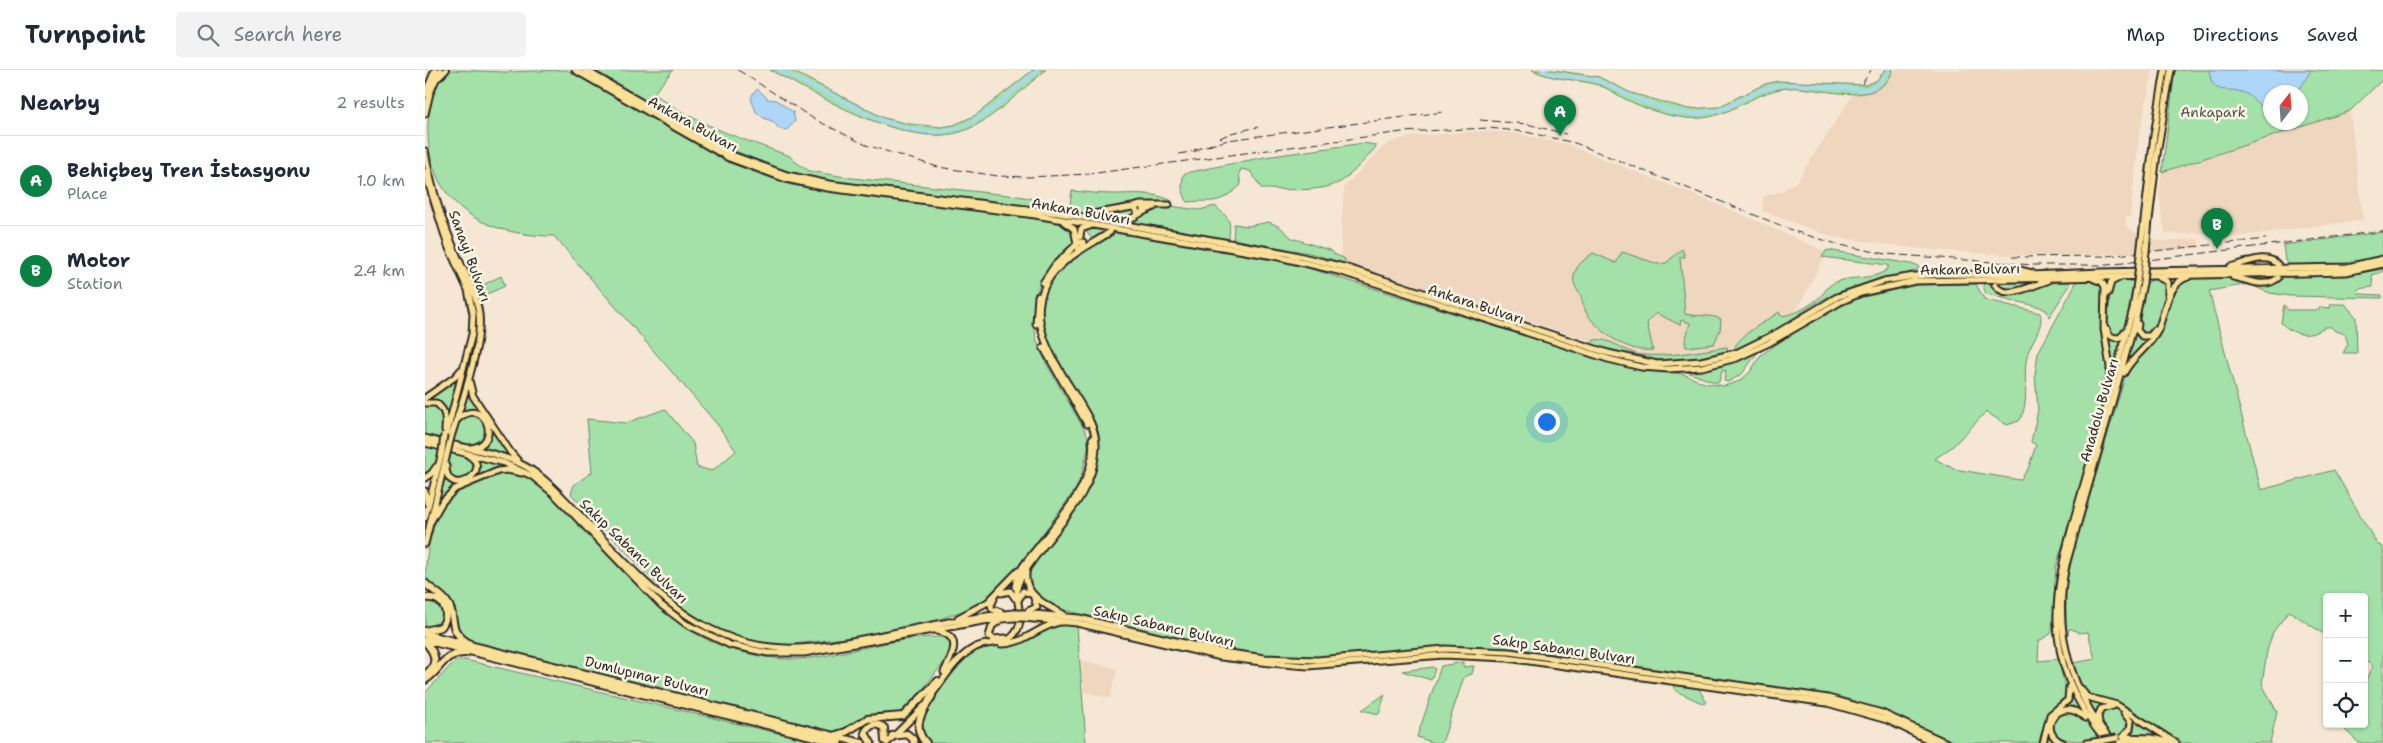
<!DOCTYPE html>
<meta charset="utf-8">
<style>
:root{--surface:#fff;--page:#f2f2f3;--text:#1f2937;--muted:#747a83;--line:#e0e1e3;--accent:#0b8043}
body{margin:0;font-family:"Shantell Sans",sans-serif;background:var(--page);color:var(--text)}
.controls{position:absolute;right:15px;bottom:15px;display:grid;overflow:hidden;border-radius:5px;box-shadow:0 1px 4px #0004}
.controls button{width:45px;height:45px;display:grid;place-items:center;padding:0;border:0;border-bottom:1px solid var(--line);background:var(--surface);color:var(--text);font:25px sans-serif}
.compass{position:absolute;left:1838px;top:15px;width:45px;height:45px;border-radius:50%;background:var(--surface);box-shadow:0 1px 4px #0004;rotate:17deg}
.you{position:absolute;left:1121px;top:351px;width:18px;height:18px;margin:-12px;border:4px solid #fff;border-radius:50%;background:#1a73e8;box-shadow:0 0 0 8px #1a73e833}
.badge{display:grid;place-items:center;width:32px;height:32px;border-radius:50%;background:var(--accent);color:#fff;font-size:16px;font-weight:700}
.pin{position:absolute;translate:-50% -41px;filter:drop-shadow(0 1px 2px #0008)}
.pin::after{content:'';position:absolute;top:26px;width:18px;height:15px;background:inherit;clip-path:polygon(0 0,100% 0,50% 100%)}
.list{margin:0;padding:0;list-style:none}
h2{display:flex;justify-content:space-between;align-items:center;height:65px;margin:0;padding:0 20px;font-size:21px}
h2 small{font-size:16px;font-weight:400;color:var(--muted)}
.list li{display:grid;grid-template-columns:32px 1fr auto;gap:15px;align-items:center;box-sizing:border-box;height:90px;padding:0 20px;border-top:1px solid var(--line)}
.list b{display:block;font-size:19px;white-space:nowrap}
.list p{margin:0;font-size:16px;white-space:nowrap;color:var(--muted)}
.list em{font-size:16px;font-style:normal;color:var(--muted)}
.icon{flex:none;width:28px;height:28px;fill:none;stroke:currentColor;stroke-width:2;stroke-linecap:round;stroke-linejoin:round}
.map{position:relative;flex:none;width:1958px;height:673px;overflow:hidden}
header{display:flex;align-items:center;gap:30px;box-sizing:border-box;height:70px;padding:0 25px;background:var(--surface);border-bottom:1px solid var(--line)}
header strong{font-size:24px}
nav{display:flex;gap:28px;margin-inline-start:auto;font-size:18px}
.search{width:350px;height:45px;background:var(--page);display:flex;align-items:center;gap:12px;box-sizing:border-box;padding:0 18px;border-radius:5px;color:var(--muted);font-size:19px}
main{display:flex}
aside{flex:1;background:var(--surface)}
.map>svg:first-child{display:block}
.built{fill:#eed6bf}
.green{fill:#a3e1a8;stroke:#67866a;fill-rule:evenodd}
.water{fill:#aed6f9;stroke:#7a92a7}
.lines{fill:none;stroke-linecap:round;stroke-linejoin:round}
.river{stroke:#aed6f9;stroke-width:3}
.primary-tunnel{stroke:#cdc1b2;stroke-width:5;stroke-dasharray:5 2.5;stroke-linecap:butt}
.primary-casing{stroke:#2b2b2b;stroke-width:9}
.highway-casing{stroke:#2b2b2b;stroke-width:10}
.primary{stroke:#fadf96;stroke-width:5}
.highway{stroke:#fadf96;stroke-width:6}
.rail{stroke:#2b2b2b;stroke-width:1;stroke-dasharray:8 4;stroke-linecap:butt}
.primary-bridge-casing{stroke:#2b2b2b;stroke-width:9;stroke-linecap:butt}
.primary-bridge{stroke:#fadf96;stroke-width:5}
.labels{text-anchor:middle;dominant-baseline:central;stroke-width:5;stroke-linejoin:round;paint-order:stroke}
.park-label{font-size:14px;fill:#49584a;stroke:#fcf5e5}
.street-label{font-size:14px;fill:#2b2b2b;stroke:#fcf5e5}
</style>
<header>
<strong>Turnpoint</strong>
<div class="search"><svg class="icon" aria-label="search" viewBox="0 0 24 24"><circle cx="10" cy="10" r="6"/><path d="M15 15l6 6"/></svg>Search here</div>
<nav><a>Map</a><a>Directions</a><a>Saved</a></nav>
</header>
<main>
<aside>
<h2>Nearby<small>2 results</small></h2>
<ul class="list">
<li><span class="badge">A</span><div><b>Behiçbey Tren İstasyonu</b><p>Place</p></div><em>1.0 km</em></li>
<li><span class="badge">B</span><div><b>Motor</b><p>Station</p></div><em>2.4 km</em></li>
</ul>
</aside>
<div class="map">
<svg width="1958" height="673" viewBox="0 0 1958 673">
<rect width="100%" height="100%" fill="#f6e7d4"/>
<filter id="ink" filterUnits="userSpaceOnUse"><feTurbulence type="fractalNoise" baseFrequency=".02" numOctaves="2"/><feDisplacementMap in="SourceGraphic" scale="10" xChannelSelector="R" yChannelSelector="G"/><feConvolveMatrix kernelMatrix="1 2 1 2 8 2 1 2 1" color-interpolation-filters="sRGB"/></filter>
<g filter="url(#ink)">
<path class="built" d="M1468,0H1728L1714,66L1705,147H1701L1700,154L1706,160L1719,167L1735,171L1773,169L1774,176L1729,182L1637,186L1563,184L1487,178L1408,167L1337,141L1339,126L1355,122L1372,111L1428,24L1453,20Z
M1925,41L1938,150L1808,167L1790,163L1741,164L1738,154L1734,124L1737,102Z
M1057,61L1088,63L1141,74L1297,136L1402,182L1376,232L1366,246L1324,271L1285,285L1219,288L915,191L919,117L958,77L966,72L989,66Z
M656,590L692,599L685,628L659,622Z"/>
<path class="green" d="M27,0L80,2L142,0L302,92L366,115L468,130L611,147L641,155L649,163V173L645,179L635,187L616,210L609,231L608,247L611,268L621,293L663,366V379L657,403L651,419L581,513L551,536L504,553L453,564L352,576L298,564L249,532L146,424L149,415L167,402L162,349L201,353L240,339L268,373L272,397L287,401L311,381L292,354L129,166C58,166 0,134 3,53C6,27 6,16 27,0Z
M170,0H248L229,23C268,54 318,69 365,86L368,90L384,101L427,108L592,126L645,135L647,121C661,122 674,124 688,124C709,124 727,121 747,131V133L695,136L666,143L641,142L405,111L357,100L295,75Z
M345,0H365L459,48L484,54L516,57L529,55L551,45L608,0H621C595,20 569,50 538,61C484,81 393,25 345,0Z
M1107,0H1128L1174,7L1206,23L1263,39L1293,37L1340,14L1353,11L1440,15L1451,11L1460,0H1468C1453,42 1394,15 1362,18C1324,22 1304,52 1261,48C1241,46 1218,38 1200,29C1191,24 1183,18 1173,15C1150,8 1130,11 1107,0Z
M1750,0H1958V9L1925,41L1737,102ZM1846,22H1876V52H1846Z
M939,73L950,75L951,77C941,88 932,99 921,108C903,124 860,119 837,119L825,101L816,99L814,104L816,115C790,137 792,129 762,132L757,119L758,105L765,102L840,87Z
M745,136L774,140L790,136C804,149 806,148 804,169L686,148L684,144L708,141L709,145Z
M844,152L855,157L867,168L907,181L909,184L920,189V193L884,183L808,169L809,154L823,156Z
M666,157L831,185L883,198L1181,291L1206,297L1258,304L1279,313L1299,316L1315,311L1325,302L1336,285L1402,240L1430,229L1491,215L1551,214L1559,229L1615,243C1620,256 1605,273 1602,286C1597,309 1606,331 1594,351L1582,355L1561,342L1528,376L1510,389L1529,399L1595,410L1603,399L1611,375L1606,372L1613,340L1610,305L1613,283L1652,211C1666,211 1675,207 1678,223L1683,308L1659,402L1631,497L1627,563L1614,571L1613,591L1633,589L1642,625L1623,642L1618,666L1613,673H1533L1450,638L1411,628L1351,618L1065,578L1036,576L892,587L814,584L612,533L598,524L597,516L601,505L661,421C669,406 676,383 673,366C662,319 593,266 624,213C637,191 666,177 686,163L668,170L659,159Z
M1958,162V188L1928,195L1869,197L1860,191L1858,175Z
M1257,179L1260,187H1255L1260,244C1272,247 1285,244 1296,249L1295,260L1289,274L1261,277L1260,271L1265,253L1256,250L1255,255L1231,243L1222,253L1228,280C1205,283 1180,266 1165,248C1160,243 1158,234 1156,227C1153,221 1147,213 1149,206C1150,196 1161,188 1168,183L1191,193L1197,182L1233,194L1241,193Z
M1402,180L1492,195L1494,198C1490,204 1427,217 1414,222C1389,231 1366,251 1343,265C1283,302 1230,294 1166,275L1169,270C1186,267 1200,283 1217,285C1245,287 1274,281 1302,277L1303,281L1308,280C1316,263 1339,253 1354,242L1356,246C1372,244 1385,236 1397,225C1400,221 1403,216 1407,214C1425,204 1446,212 1463,199V195L1397,187Z
M1958,199L1957,202L1947,205L1948,217L1933,219L1934,224L1957,225V228L1865,226L1845,223L1823,214L1784,221L1836,420L1909,400L1952,474L1958,477V673H1934L1919,659L1917,654H1939V613L1948,596L1939,590V527H1902V566L1864,541L1848,562L1842,581L1837,614L1852,642L1845,673H1757L1696,636L1660,624L1648,593L1670,589L1663,562L1654,563L1647,559H1644L1643,564H1641V516L1649,479L1702,300L1734,265L1751,218L1755,213L1761,209L1790,207L1841,213L1817,207L1922,205Z
M76,206L80,216L62,224L58,215Z
M1726,208H1735L1740,210C1743,224 1734,256 1722,265L1716,264C1712,253 1719,226 1721,213L1726,211Z
M1694,209L1710,212L1699,261L1693,266L1686,264L1683,251L1686,214Z
M1644,212L1645,215L1624,247L1622,241L1615,237L1561,224L1558,216L1560,213H1607L1585,221L1569,215L1575,223L1583,225L1626,213Z
M1906,234H1920L1931,247L1932,283H1918L1923,274L1920,264L1910,261L1906,257C1899,256 1897,259 1891,262C1878,268 1866,262 1856,253L1859,235L1863,240H1894L1895,237L1905,238Z
M1710,261L1725,267V270L1700,298Z
M1681,264L1697,269L1689,299H1687Z
M1333,282L1317,304L1303,312L1299,311L1301,300L1297,301L1294,312L1292,313L1262,302L1295,297Z
M32,307L22,348L18,337L0,332V329Z
M43,313L86,387L51,379L63,368L57,344L34,346Z
M8,333L17,344L16,370L0,365V334Z
M50,344L59,350L62,364L56,373L46,376L27,372C32,353 30,348 50,344Z
M0,377L15,380L9,399L0,406Z
M27,382L47,389L49,396L46,406L35,410L25,405L22,397L24,384Z
M47,387L89,399C60,408 26,412 10,440L20,400L22,406L37,413L51,403Z
M78,402C82,403 88,402 93,403C112,409 129,430 142,443C182,483 235,549 285,571C314,584 354,592 385,588C430,582 474,566 520,567C527,572 528,576 525,585L481,640C469,646 455,640 442,646C431,650 424,662 411,662L47,571C40,567 31,562 29,553C28,549 29,545 26,542C20,530 5,521 1,508C0,498 2,485 4,474C16,425 28,416 78,402Z
M0,529L13,531L19,541L16,555L0,559Z
M638,554L652,556L661,673H507C502,669 496,664 496,658C495,642 538,587 552,579C564,573 578,579 590,576C607,570 620,558 638,554Z
M40,590L395,673H0V623L30,591Z
M1038,592V597L1049,596L1047,604L1039,607L1017,673H1009L992,667L1016,596Z
M1008,597L1010,599L1006,610L977,601Z
M1247,614L1273,617L1281,632L1279,634L1251,621Z
M1646,622L1656,642L1645,637L1635,640L1625,658L1635,673H1619C1623,666 1621,659 1623,653C1626,647 1641,630 1646,622Z
M960,624L954,644L937,640Z
M1658,624L1688,634L1746,670L1720,665L1703,664L1708,652L1706,647L1687,635L1678,636L1672,648Z
M1687,637L1700,643L1705,655L1701,663L1685,666C1676,654 1666,643 1687,637Z
M1637,641L1656,644L1674,668C1657,672 1637,673 1628,661C1624,652 1631,647 1637,641Z"/>
<path class="water" d="M1784,0H1886L1873,22H1846L1845,34L1839,38C1831,33 1827,26 1819,23C1802,15 1788,29 1784,0Z
M333,19L343,29L351,30L368,42L370,51L362,60L354,59L349,52L339,48L331,42L326,28L329,22Z"/>
<g class="lines">
<path class="river" d="M354,0C371,9 388,17 406,25C447,46 496,76 543,54C569,41 590,18 613,0
M1117,0L1130,5L1172,10L1214,30L1249,42L1269,44L1299,39L1334,21L1350,16L1371,14L1442,20L1456,12L1464,0"/>
<path class="primary-tunnel" d="M686,160L705,149"/>
<g class="primary-casing">
<path id="primary" d="M150,0L304,88L361,109L402,118L610,145L854,187L917,202L1183,289L1216,297L1243,299L1277,297L1312,288L1344,273L1415,232L1436,223L1490,211L1921,202L1958,194
M160,0L307,85L362,105L404,114L633,143L861,183L919,197L1183,283L1232,294L1276,291L1311,283L1350,264L1412,227L1459,211L1489,206L1517,204L1604,205L1676,202L1922,197L1958,189
M14,7L21,0
M0,24L10,0
M0,44L5,23L15,0
M0,81C5,113 16,147 28,176C37,199 51,220 54,244C58,272 35,338 26,367
M0,102L23,176L43,220L48,244L47,264L21,366
M715,135H744
M711 139a4 4 0 1 1 8 0a4 4 0 1 1-8 0Z
M718,142L729,137
M662,145L713,136
M706,149L716,143
M1719,150L1729,65L1740,0
M1724,150L1732,84L1746,0
M639,152L649,159L653,178H659L658,172L652,173
M655,167L656,159L665,156
M1805,197C1819,194 1842,181 1853,195
M1574,201L1582,197L1607,203
M1733,207L1743,212V224
M1808,207C1823,210 1839,219 1853,208
M1669,209L1677,212L1680,217L1679,259L1685,297L1684,314
M618,213L630,195L652,174
M1570,215C1580,231 1608,215 1622,211
M1683,223L1686,212L1694,208
M611,254L613,226
M1713,254L1712,260L1717,266H1725L1730,260
M1682,259C1683,267 1690,269 1696,267L1700,261
M618,277L662,354
M1699,303C1707,286 1725,277 1733,260C1740,243 1742,213 1763,207
M44,310L48,326L86,383L93,391
M0,328L30,307L36,300
M0,333H11C21,340 21,349 20,360
M32,350C60,323 79,376 45,378
M0,368C33,378 79,381 108,401C125,412 138,428 152,442C208,499 261,568 346,577C379,581 411,574 443,568C492,558 540,547 589,543
M0,373L79,393L107,406L128,423L236,535L261,554L305,575L343,583H379L558,551L588,548
M21,396C21,431 71,401 43,385
M0,408L7,403L11,397
M0,421L2,433
M0,448L17,382
M5,453L17,432L30,419L73,401L82,400L97,403
M0,474L22,384
M602,499C595,522 621,536 638,544
M590,517C593,499 602,491 613,477C635,448 673,410 667,369
M576,523L585,521L590,528
M569,529L566,535L567,539L576,542
M594,529L598,521L608,525L612,537L603,541
M598,543L654,548L797,582L840,588L892,590L1020,579L1085,582L1403,628L1457,643L1522,673
M533,548L563,532L593,501
M598,548L652,553L796,587L845,593L883,596L1018,585L1082,588L1402,633L1462,650L1510,673
M574,551L567,556L564,566L569,569L580,568
M512,561C539,566 527,586 519,602
M576,574C598,575 613,556 635,552
M1655,618L1662,627L1692,635L1751,673
M505,627C519,610 529,589 549,578C562,570 582,577 591,562C600,550 591,534 592,520C592,515 595,510 597,506C622,464 670,428 671,377C672,358 659,340 650,325C625,285 592,237 635,196C649,182 669,173 685,162
M1674,652L1673,646L1676,639L1688,636
M1698,667L1705,659L1706,652L1699,643
M1698,667L1727,668L1747,673
M462,673L499,636
M1618,673L1625,645L1643,630L1644,617
M1638,673C1609,661 1635,623 1660,648
M1662,673L1675,671
M1682,673C1604,577 1633,507 1663,400C1678,347 1693,293 1708,239L1712,212
M1688,673C1646,622 1627,561 1641,495L1710,252L1718,213
M1689,673L1714,670L1735,673"/>
</g>
<g class="highway-casing">
<path id="highway" d="M0,513C6,520 15,523 21,531C34,547 19,559 45,574
M0,528C18,526 27,543 16,557L0,561
M0,564L437,673
M0,570L414,673
M0,572C11,583 14,595 0,605
M0,610C17,600 16,583 41,583
M411,665L421,662L442,649L478,646L513,611
M467,666L482,664L488,669L489,673
M446,673L440,663C444,654 452,652 459,658L460,671
M501,673C486,657 497,642 507,626"/>
</g>
<use href="#primary" class="primary"/>
<use href="#highway" class="highway"/>
<path class="rail" d="M313,0L389,49L441,75L513,97L573,106L604,107L664,104L977,62L1064,58L1101,62L1150,73L1372,162L1415,175L1461,184L1608,195H1682L1958,161
M1437,14L1446,0
M1055,50L1102,54L1141,64
M795,68L806,63L833,57
M783,76L803,70L1018,42
M769,80L787,74
M754,84L776,80
M1587,187L1682,186L1841,169"/>
<g class="primary-bridge-casing">
<path id="primary-bridge" d="M1712,212L1719,150
M1718,213L1724,150
M17,382L19,365
M22,384L26,367
M589,543H598
M588,548H598
M1675,671L1692,668"/>
</g>
<use href="#primary-bridge" class="primary-bridge"/>
</g>
</g>
<g class="labels">
<g class="park-label">
<text x="1788" y="42">Ankapark</text>
</g>
<g class="street-label">
<text transform="translate(268 54) rotate(29)">Ankara Bulvarı</text>
<text transform="translate(656 141) rotate(10)">Ankara Bulvarı</text>
<text transform="translate(45 186) rotate(70)">Sanayi Bulvarı</text>
<text transform="translate(1545 199) rotate(-1)">Ankara Bulvarı</text>
<text transform="translate(1051 234) rotate(18)">Ankara Bulvarı</text>
<text transform="translate(1674 340) rotate(-74)">Anadolu Bulvarı</text>
<text transform="translate(209 481) rotate(44)">Sakıp Sabancı Bulvarı</text>
<text transform="translate(739 556) rotate(13)">Sakıp Sabancı Bulvarı</text>
<text transform="translate(1139 579) rotate(8)">Sakıp Sabancı Bulvarı</text>
<text transform="translate(222 606) rotate(14)">Dumlupınar Bulvarı</text>
</g>
</g>
</svg>
<div class="controls">
<button>+</button>
<button>−</button>
<button><svg class="icon" aria-label="locate" viewBox="0 0 24 24"><circle cx="12" cy="12" r="6"/><path d="M12 2v4M12 18v4M2 12h4M18 12h4"/></svg></button>
</div>
<svg class="compass" viewBox="-18 -18 36 36"><path d="M0-13l5 13h-10z" fill="#e53935"/><path d="M0 13l5-13h-10z" fill="#747a83"/></svg>
<div class="you"></div>
<div class="pin badge" style="left:1135px;top:66px">A</div>
<div class="pin badge" style="left:1792px;top:179px">B</div>
</div>
</main>
